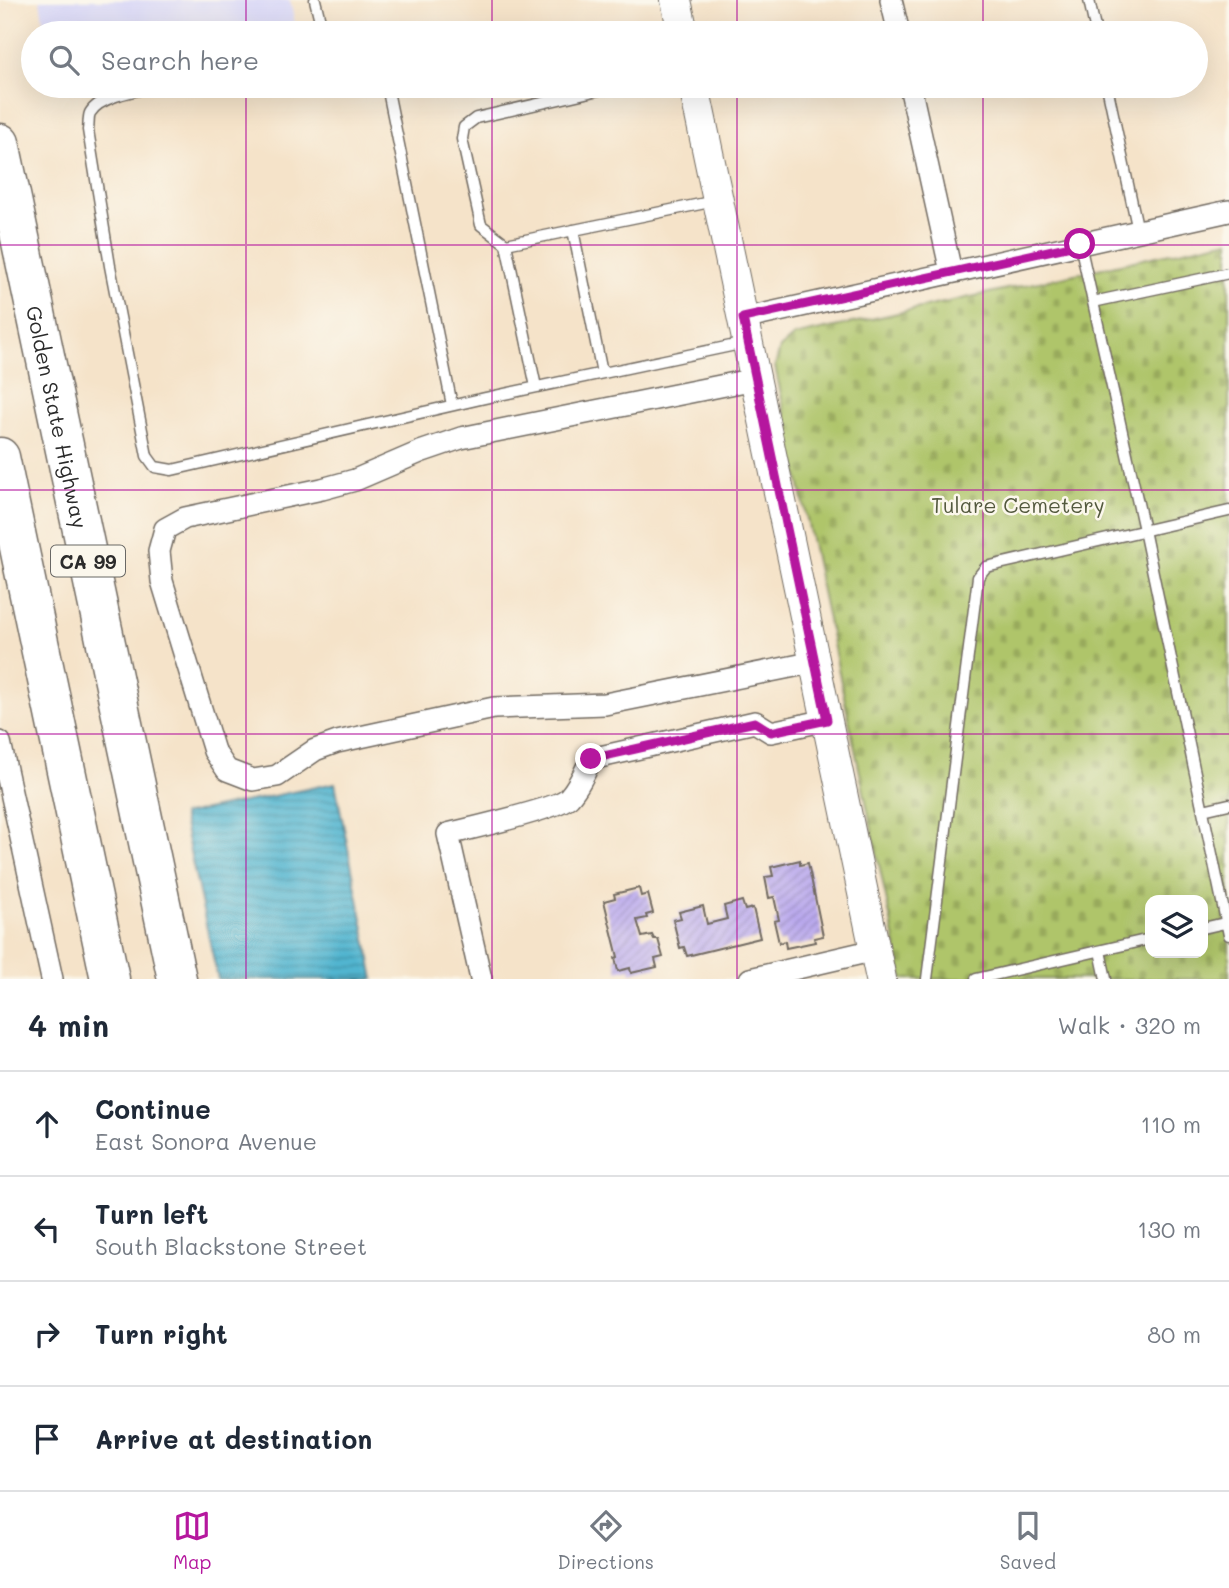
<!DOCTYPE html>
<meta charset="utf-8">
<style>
:root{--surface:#fff;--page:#f6f6f7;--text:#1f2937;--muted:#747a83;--line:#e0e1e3;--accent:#b5179e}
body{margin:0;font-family:Mali,sans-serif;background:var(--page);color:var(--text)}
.controls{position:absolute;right:21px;bottom:21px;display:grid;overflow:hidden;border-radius:14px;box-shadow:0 7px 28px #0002}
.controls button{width:63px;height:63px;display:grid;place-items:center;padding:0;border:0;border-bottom:2px solid var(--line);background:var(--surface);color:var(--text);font:35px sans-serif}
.stop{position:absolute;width:21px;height:21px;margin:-16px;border:5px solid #b5179e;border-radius:50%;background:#fff}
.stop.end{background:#b5179e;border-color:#fff;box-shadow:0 2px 7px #0008}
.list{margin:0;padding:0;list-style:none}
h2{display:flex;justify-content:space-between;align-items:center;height:91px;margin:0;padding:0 28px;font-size:30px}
h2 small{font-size:23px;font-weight:400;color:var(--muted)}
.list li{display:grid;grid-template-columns:46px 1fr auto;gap:21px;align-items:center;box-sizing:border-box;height:105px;padding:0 28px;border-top:2px solid var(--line)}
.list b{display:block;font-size:26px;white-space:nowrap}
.list p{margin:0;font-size:23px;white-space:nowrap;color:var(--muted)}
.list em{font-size:23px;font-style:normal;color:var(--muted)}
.icon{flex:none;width:38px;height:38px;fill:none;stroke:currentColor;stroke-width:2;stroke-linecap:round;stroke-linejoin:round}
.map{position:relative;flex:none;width:1229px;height:979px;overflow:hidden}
.search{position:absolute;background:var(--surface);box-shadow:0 7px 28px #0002;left:21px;right:21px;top:21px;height:77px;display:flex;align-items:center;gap:18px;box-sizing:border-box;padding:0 24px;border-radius:38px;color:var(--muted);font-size:26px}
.sheet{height:511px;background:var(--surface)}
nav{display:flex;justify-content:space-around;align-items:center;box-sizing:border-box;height:98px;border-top:2px solid var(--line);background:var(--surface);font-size:19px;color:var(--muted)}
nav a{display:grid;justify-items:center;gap:4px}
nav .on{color:var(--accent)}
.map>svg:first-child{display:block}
.built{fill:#d8d7f8}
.cemetery{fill:url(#cemetery-stones);stroke:#6d784a;stroke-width:2;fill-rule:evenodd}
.water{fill:url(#water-rules);stroke:#3e707e;stroke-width:2}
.building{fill:url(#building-hatch)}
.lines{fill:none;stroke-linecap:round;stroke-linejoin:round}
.lane-casing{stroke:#726b62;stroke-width:13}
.street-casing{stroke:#726b62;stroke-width:24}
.secondary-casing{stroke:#726b62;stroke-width:32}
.highway-casing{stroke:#726b62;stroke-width:41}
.lane{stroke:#fff;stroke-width:10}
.street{stroke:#fff;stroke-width:21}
.secondary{stroke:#fff;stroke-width:30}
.highway{stroke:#fff;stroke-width:38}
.route{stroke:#b5179e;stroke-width:9}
.grid{fill:none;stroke:#b5179e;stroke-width:2;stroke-opacity:0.55}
.labels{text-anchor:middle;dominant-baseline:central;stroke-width:5;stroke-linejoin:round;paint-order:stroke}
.shield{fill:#fbf7ec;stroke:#696865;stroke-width:2}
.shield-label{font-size:19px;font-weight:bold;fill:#2b2b2b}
.street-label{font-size:21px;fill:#2b2b2b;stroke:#fbf7ec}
.park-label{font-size:21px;fill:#53593e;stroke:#fbf7ec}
</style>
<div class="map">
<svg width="1229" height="979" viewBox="0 0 1229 979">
<defs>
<pattern id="cemetery-stones" width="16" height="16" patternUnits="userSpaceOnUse" patternTransform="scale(1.75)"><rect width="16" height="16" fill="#afc56a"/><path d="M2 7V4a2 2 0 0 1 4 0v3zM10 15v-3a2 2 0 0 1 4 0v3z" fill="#97a95c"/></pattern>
<pattern id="water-rules" width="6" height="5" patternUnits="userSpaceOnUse" patternTransform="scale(1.75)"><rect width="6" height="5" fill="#51b5d0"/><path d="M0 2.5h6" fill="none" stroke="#4393a9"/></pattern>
<pattern id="building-hatch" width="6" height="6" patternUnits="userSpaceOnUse" patternTransform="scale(1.75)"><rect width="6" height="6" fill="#b9a8ee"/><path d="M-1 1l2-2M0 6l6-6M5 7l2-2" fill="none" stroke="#9789c1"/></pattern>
</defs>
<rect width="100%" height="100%" fill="#fbf7ec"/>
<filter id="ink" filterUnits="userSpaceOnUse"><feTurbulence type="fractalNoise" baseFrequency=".0143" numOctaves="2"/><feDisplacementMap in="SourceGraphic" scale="14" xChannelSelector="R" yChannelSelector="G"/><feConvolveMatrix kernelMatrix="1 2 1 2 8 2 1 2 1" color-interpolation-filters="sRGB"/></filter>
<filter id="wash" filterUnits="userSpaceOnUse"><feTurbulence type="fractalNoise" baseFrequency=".00686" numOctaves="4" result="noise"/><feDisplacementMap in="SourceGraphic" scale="28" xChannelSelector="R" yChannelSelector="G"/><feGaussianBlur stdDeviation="1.57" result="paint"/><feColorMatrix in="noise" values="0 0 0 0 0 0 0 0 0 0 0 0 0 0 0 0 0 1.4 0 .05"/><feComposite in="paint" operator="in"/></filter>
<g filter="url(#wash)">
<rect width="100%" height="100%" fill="#f5e3c9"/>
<path class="built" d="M40,0H290L295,24L252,33H45Z"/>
<path class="cemetery" d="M1229,240V979H903L775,366L780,348L794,336ZM1150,900H1203V953H1150Z"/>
<path class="water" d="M335,783L374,979H218L182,815Z"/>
<g id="blocks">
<path class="building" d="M800,860V865L808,863L823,936L814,938L815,942L786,948L785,941L779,943L774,921L779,920L774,897L769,898L765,877L773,876L771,867Z
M639,888L641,896L648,894L653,913L646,915L647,918L637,920L642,937L652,935L654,939H658L663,957L655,959L657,967L631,973L630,968L618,971L615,958L618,957L604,901L615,898L614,894Z
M742,901L745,910L753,908L760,938L687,956L684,947L680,948L673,920L681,918L679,912L703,906L707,924L727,919L724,906Z"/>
</g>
</g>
<g filter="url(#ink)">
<use href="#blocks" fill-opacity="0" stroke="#726b62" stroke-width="2"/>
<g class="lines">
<g class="lane-casing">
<path id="lane" d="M315,0L323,33
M1089,0L1096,33
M159,86C140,90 100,95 90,113C88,117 89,125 88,130L110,266L147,456L155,467L172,470L485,398L745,343
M387,86L452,405
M616,86L476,118L464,127L462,139L481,225L506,244L715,201
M1107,86L1138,231
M573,230L602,373
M506,244L536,387
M1080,244L1144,530L1229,935
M1093,302L1229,273
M1203,810L1229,804
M1203,928L1229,922
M1100,951L1106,979
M927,979L978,577L986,567L1229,511
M976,979L1150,939"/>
</g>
<g class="street-casing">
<path id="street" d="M891,0L899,33
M910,86L951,272
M743,319L1229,211
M755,379L461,438L420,452L355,480L322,489L185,518L165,529L159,551L162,581L214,751L227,770L253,780L277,776L315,750L337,742L494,708L605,704L815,662
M0,742L52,979
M481,979L448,834C468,829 560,808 569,797C579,786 585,772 591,759L755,722L771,732L827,720
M750,979L875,950"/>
</g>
<g class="secondary-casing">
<path id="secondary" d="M676,0L683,33
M694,86L881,979"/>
</g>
<g class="highway-casing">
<g id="highway">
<path id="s1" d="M0,143L177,979"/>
<path d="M0,457L110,979"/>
</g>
</g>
<use href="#lane" class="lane"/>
<use href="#street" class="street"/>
<use href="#secondary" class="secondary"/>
<use href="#highway" class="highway"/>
</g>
</g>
<g class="lines" filter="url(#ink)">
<path class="route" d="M591,759L755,722L771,732L827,720L743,318L1080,244"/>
</g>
<path class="grid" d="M246,0V33M492,0V33M737,0V33M983,0V33M246,86V979M492,86V979M737,86V979M983,86V979M0,245H1229M0,490H1229M0,734H1229"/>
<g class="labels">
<rect class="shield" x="51" y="545.5" width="74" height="31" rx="5"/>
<g class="shield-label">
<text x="88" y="561">CA 99</text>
</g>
<g class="street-label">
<text stroke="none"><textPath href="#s1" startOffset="280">Golden State Highway</textPath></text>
</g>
<g class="park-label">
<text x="1018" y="504">Tulare Cemetery</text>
</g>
</g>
</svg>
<div class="controls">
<button><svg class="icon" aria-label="layers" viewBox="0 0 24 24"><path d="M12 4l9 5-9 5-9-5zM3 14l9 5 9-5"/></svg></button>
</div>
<div class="stop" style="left:1080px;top:244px"></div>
<div class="stop end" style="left:591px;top:759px"></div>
<div class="search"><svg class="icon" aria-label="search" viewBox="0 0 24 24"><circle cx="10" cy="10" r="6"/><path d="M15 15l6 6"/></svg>Search here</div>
</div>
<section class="sheet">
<h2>4 min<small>Walk · 320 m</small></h2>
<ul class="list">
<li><svg class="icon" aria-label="ahead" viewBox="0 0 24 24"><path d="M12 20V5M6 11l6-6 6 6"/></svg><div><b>Continue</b><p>East Sonora Avenue</p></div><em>110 m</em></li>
<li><svg class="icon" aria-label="left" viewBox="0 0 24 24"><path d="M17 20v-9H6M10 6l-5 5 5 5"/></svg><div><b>Turn left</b><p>South Blackstone Street</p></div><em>130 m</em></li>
<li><svg class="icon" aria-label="right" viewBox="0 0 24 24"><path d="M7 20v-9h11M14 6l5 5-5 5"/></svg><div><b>Turn right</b></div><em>80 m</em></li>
<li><svg class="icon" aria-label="arrive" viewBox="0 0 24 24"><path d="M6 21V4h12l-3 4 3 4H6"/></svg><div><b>Arrive at destination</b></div></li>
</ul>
</section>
<nav>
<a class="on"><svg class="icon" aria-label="map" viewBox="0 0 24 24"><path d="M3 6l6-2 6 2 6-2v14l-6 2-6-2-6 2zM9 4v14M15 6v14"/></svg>Map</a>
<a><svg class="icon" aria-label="directions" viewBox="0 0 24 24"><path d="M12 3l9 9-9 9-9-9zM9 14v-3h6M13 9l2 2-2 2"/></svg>Directions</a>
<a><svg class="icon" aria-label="saved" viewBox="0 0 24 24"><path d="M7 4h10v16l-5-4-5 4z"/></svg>Saved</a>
</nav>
